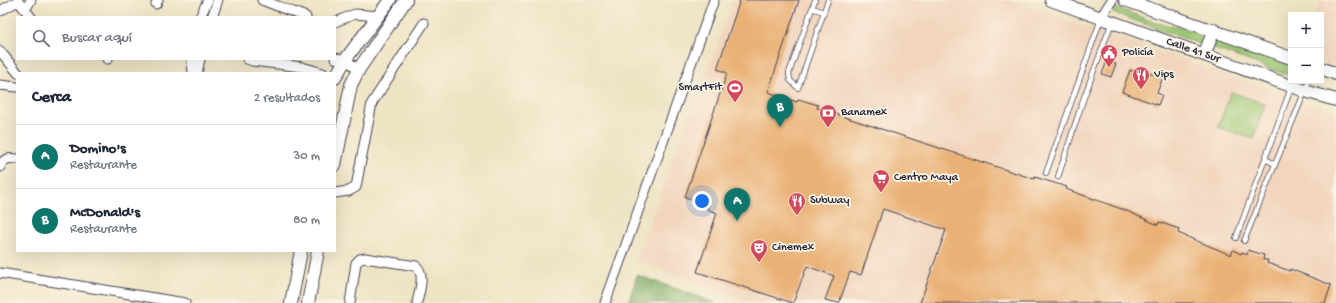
<!DOCTYPE html>
<html lang="es">
<meta charset="utf-8">
<style>
:root{--surface:#fff;--page:#f6f6f7;--text:#1f2937;--muted:#747a83;--line:#e0e1e3;--accent:#0f766e}
body{margin:0;font-family:"Gochi Hand",sans-serif;background:var(--page);color:var(--text)}
.controls{position:absolute;right:12px;top:12px;display:grid;overflow:hidden;border-radius:0px;box-shadow:0 4px 16px #0002}
.controls button{width:36px;height:36px;display:grid;place-items:center;padding:0;border:0;border-bottom:1px solid var(--line);background:var(--surface);color:var(--text);font:20px sans-serif}
.you{position:absolute;left:702px;top:201px;width:14px;height:14px;margin:-10px;border:3px solid #fff;border-radius:50%;background:#1a73e8;box-shadow:0 0 0 6px #1a73e833}
.badge{display:grid;place-items:center;width:26px;height:26px;border-radius:50%;background:var(--accent);color:#fff;font-size:13px;font-weight:700}
.pin{position:absolute;translate:-50% -33px;filter:drop-shadow(0 1px 2px #0008)}
.pin::after{content:'';position:absolute;top:21px;width:14px;height:12px;background:inherit;clip-path:polygon(0 0,100% 0,50% 100%)}
.list{margin:0;padding:0;list-style:none}
h2{display:flex;justify-content:space-between;align-items:center;height:52px;margin:0;padding:0 16px;font-size:17px}
h2 small{font-size:13px;font-weight:400;color:var(--muted)}
.list li{display:grid;grid-template-columns:26px 1fr auto;gap:12px;align-items:center;box-sizing:border-box;height:64px;padding:0 16px;border-top:1px solid var(--line)}
.list b{display:block;font-size:15px;white-space:nowrap}
.list p{margin:0;font-size:13px;white-space:nowrap;color:var(--muted)}
.list em{font-size:13px;font-style:normal;color:var(--muted)}
.icon{flex:none;width:22px;height:22px;fill:none;stroke:currentColor;stroke-width:2;stroke-linecap:round;stroke-linejoin:round}
.map{position:relative;flex:none;width:1336px;height:303px;overflow:hidden}
.search{position:absolute;background:var(--surface);box-shadow:0 4px 16px #0002;left:16px;top:16px;width:320px;height:44px;display:flex;align-items:center;gap:10px;box-sizing:border-box;padding:0 14px;border-radius:0px;color:var(--muted);font-size:15px}
.panel{position:absolute;background:var(--surface);box-shadow:0 4px 16px #0002;left:16px;top:72px;width:320px;height:180px;border-radius:0px}
.map>svg:first-child{display:block}
.built{fill:#f2d5be}
.green{fill:#9ec874;stroke:#607558}
.forest{fill:#7eac66;stroke:#506750}
.building{fill:#eab176}
.lines{fill:none;stroke-linecap:round;stroke-linejoin:round}
.service-casing{stroke:#413f4f;stroke-width:6}
.minor-casing{stroke:#413f4f;stroke-width:11}
.secondary-casing{stroke:#413f4f;stroke-width:14}
.service{stroke:#fff;stroke-width:4.5}
.minor{stroke:#fff;stroke-width:9}
.secondary{stroke:#fff;stroke-width:12}
.labels{text-anchor:middle;dominant-baseline:central;stroke-width:3.5;stroke-linejoin:round;paint-order:stroke}
.street-label{font-size:12px;fill:#22223b;stroke:#fcf5e5}
.poi-label{font-size:12px;fill:#22223b;stroke:#fcf5e5;text-anchor:start}
</style>
<div class="map">
<svg width="1336" height="303" viewBox="0 0 1336 303">
<rect width="100%" height="100%" fill="#fcf5e5"/>
<filter id="ink" filterUnits="userSpaceOnUse"><feTurbulence type="fractalNoise" baseFrequency=".025" numOctaves="2"/><feDisplacementMap in="SourceGraphic" scale="8" xChannelSelector="R" yChannelSelector="G"/><feConvolveMatrix kernelMatrix="1 2 1 2 8 2 1 2 1" color-interpolation-filters="sRGB"/></filter>
<filter id="wash" filterUnits="userSpaceOnUse"><feTurbulence type="fractalNoise" baseFrequency=".012" numOctaves="4" result="noise"/><feDisplacementMap in="SourceGraphic" scale="16" xChannelSelector="R" yChannelSelector="G"/><feGaussianBlur stdDeviation="0.9" result="paint"/><feColorMatrix in="noise" values="0 0 0 0 0 0 0 0 0 0 0 0 0 0 0 0 0 1.4 0 .05"/><feComposite in="paint" operator="in"/></filter>
<g filter="url(#wash)">
<rect width="100%" height="100%" fill="#eee3c3"/>
<path class="built" d="M734,0H1007L1336,112V303H756L635,261Z
M1320,0H1336V67L1321,62V15H1315Z"/>
<path class="green" d="M1114,7L1156,23L1192,30L1205,35L1207,37L1203,44H1200L1112,12L1111,10Z
M1216,38L1291,65V74L1288,75L1213,48Z
M1231,92L1265,104L1253,139L1218,127Z"/>
<path class="forest" d="M637,275L716,303H628Z"/>
<g id="blocks">
<path class="building" d="M740,0H799L768,92L797,102L798,99L818,105L817,108L1034,179L1035,177L1067,187L1066,189L1127,211L1158,225L1159,222L1179,229L1178,233L1231,255L1233,250L1241,254L1242,252L1247,255L1248,250L1264,255L1263,260H1268L1267,263L1290,271V269L1331,285L1325,303H920L946,230L883,209L861,275L850,272L839,303L825,300L834,276L807,266L793,303L697,272L717,213L707,209L709,204L685,197L727,73L717,69Z
M1107,61L1116,64L1111,77L1102,74Z
M1130,70L1141,74L1142,71L1163,77L1157,93L1162,95L1158,105L1122,92Z"/>
</g>
</g>
<g filter="url(#ink)">
<use href="#blocks" fill-opacity="0" stroke="#413f4f" stroke-width="1"/>
<g class="lines">
<g class="service-casing">
<path id="service" d="M815,0L789,73L790,80L798,88L828,0
M812,8L824,12
M1265,159L1275,164
M1046,173L1101,19
M1058,177L1083,100L1112,22
M1236,238L1291,88
M1244,241L1309,81"/>
</g>
<g class="minor-casing">
<path id="minor" d="M17,0L31,17
M262,0L306,17
M156,4L158,0
M25,10L31,0
M0,11L18,1
M200,17L208,0
M212,17L218,0
M1101,17L1112,0
M335,22L355,14L379,16
M0,51L18,73
M335,58L345,60L359,69
M107,59H108
M192,59L193,73
M247,59L252,61L302,67L323,73
M197,73L200,59
M0,85L17,87
M0,167C3,158 9,158 17,159
M335,193L349,191L356,187L372,103L424,23
M0,273L185,303
M350,303L356,263L360,259L365,258L416,266C426,274 419,292 417,303
M605,303L714,0"/>
</g>
<g class="secondary-casing">
<path id="secondary" d="M1051,0L1305,91L1336,100
M1125,0L1291,58
M1204,55L1214,30
M1321,68L1336,74
M335,78L345,60L390,0
M335,165L351,85L359,69L406,0
M291,303L301,251
M308,303L318,251"/>
</g>
<use href="#service" class="service"/>
<use href="#minor" class="minor"/>
<use href="#secondary" class="secondary"/>
</g>
</g>
<defs>
<g id="civic-pin" transform="scale(0.9)"><path d="M0 17L-7.5 6A9.5 9.5 0 1 1 7.5 6Z" fill="#d1495b" stroke="#fcf5e5"/><path d="M-.6-6.5H3V-4.5H.6V-3L4-1V1h2V6H-6V1h2V-1L-.6-3ZM-1.2 2.5V6h2.4V2.5Z" fill="#fff"/></g>
<g id="restaurant-pin" transform="scale(0.9)"><path d="M0 17L-7.5 6A9.5 9.5 0 1 1 7.5 6Z" fill="#d1495b" stroke="#fcf5e5"/><path d="M-5-6h1v4h1v-4h1v4h1v-4h1v5L-1.5 .5V6h-2V.5L-5-1ZM5-6V6H3V1.5H1.5Q1.5-4 5-6Z" fill="#fff"/></g>
<g id="stadium-pin" transform="scale(0.9)"><path d="M0 17L-7.5 6A9.5 9.5 0 1 1 7.5 6Z" fill="#d1495b" stroke="#fcf5e5"/><path d="M0-5a6.5 5 0 1 0 0 10a6.5 5 0 1 0 0-10ZM-3.5-1.8h7v3.6h-7Z" fill="#fff"/></g>
<g id="bank-pin" transform="scale(0.9)"><path d="M0 17L-7.5 6A9.5 9.5 0 1 1 7.5 6Z" fill="#d1495b" stroke="#fcf5e5"/><path d="M-6-4H6V4H-6ZM0-2.3a2.3 2.3 0 1 0 0 4.6a2.3 2.3 0 1 0 0-4.6Z" fill="#fff"/></g>
<g id="supermarket-pin" transform="scale(0.9)"><path d="M0 17L-7.5 6A9.5 9.5 0 1 1 7.5 6Z" fill="#d1495b" stroke="#fcf5e5"/><path d="M-6-5.5h2.5l.6 2H6L4.5 2H-2.5L-4.4-4H-6ZM-1.5 3.2a1.3 1.3 0 1 0 .1 0ZM3 3.2a1.3 1.3 0 1 0 .1 0Z" fill="#fff"/></g>
<g id="theatre-pin" transform="scale(0.9)"><path d="M0 17L-7.5 6A9.5 9.5 0 1 1 7.5 6Z" fill="#d1495b" stroke="#fcf5e5"/><path d="M-5-5.5Q0-4 5-5.5V0Q5 5 0 6Q-5 5-5 0ZM-3.3-2.5H-1v1.5H-3.3ZM1-2.5H3.3v1.5H1ZM-2.8 1Q0 5.5 2.8 1Z" fill="#fff"/></g>
</defs>
<g fill-rule="evenodd">
<use href="#civic-pin" x="1109" y="53"/>
<use href="#restaurant-pin" x="1141" y="75"/>
<use href="#stadium-pin" x="735" y="88"/>
<use href="#bank-pin" x="828" y="113"/>
<use href="#supermarket-pin" x="881" y="178"/>
<use href="#restaurant-pin" x="797" y="201"/>
<use href="#theatre-pin" x="759" y="248"/>
</g>
<g class="labels">
<g class="street-label">
<text transform="translate(1193 51) rotate(19)">Calle 41 Sur</text>
</g>
<g class="poi-label">
<text x="1122" y="53">Policía</text>
<text x="1154" y="75">Vips</text>
<text x="722" y="88" text-anchor="end">SmartFit</text>
<text x="841" y="113">Banamex</text>
<text x="894" y="178">Centro Maya</text>
<text x="810" y="201">Subway</text>
<text x="772" y="248">Cinemex</text>
</g>
</g>
</svg>
<div class="controls">
<button>+</button>
<button>−</button>
</div>
<div class="you"></div>
<div class="pin badge" style="left:737px;top:221px">A</div>
<div class="pin badge" style="left:780px;top:127px">B</div>
<div class="search"><svg class="icon" aria-label="search" viewBox="0 0 24 24"><circle cx="10" cy="10" r="6"/><path d="M15 15l6 6"/></svg>Buscar aquí</div>
<section class="panel">
<h2>Cerca<small>2 resultados</small></h2>
<ul class="list">
<li><span class="badge">A</span><div><b>Domino's</b><p>Restaurante</p></div><em>30 m</em></li>
<li><span class="badge">B</span><div><b>McDonald's</b><p>Restaurante</p></div><em>80 m</em></li>
</ul>
</section>
</div>
